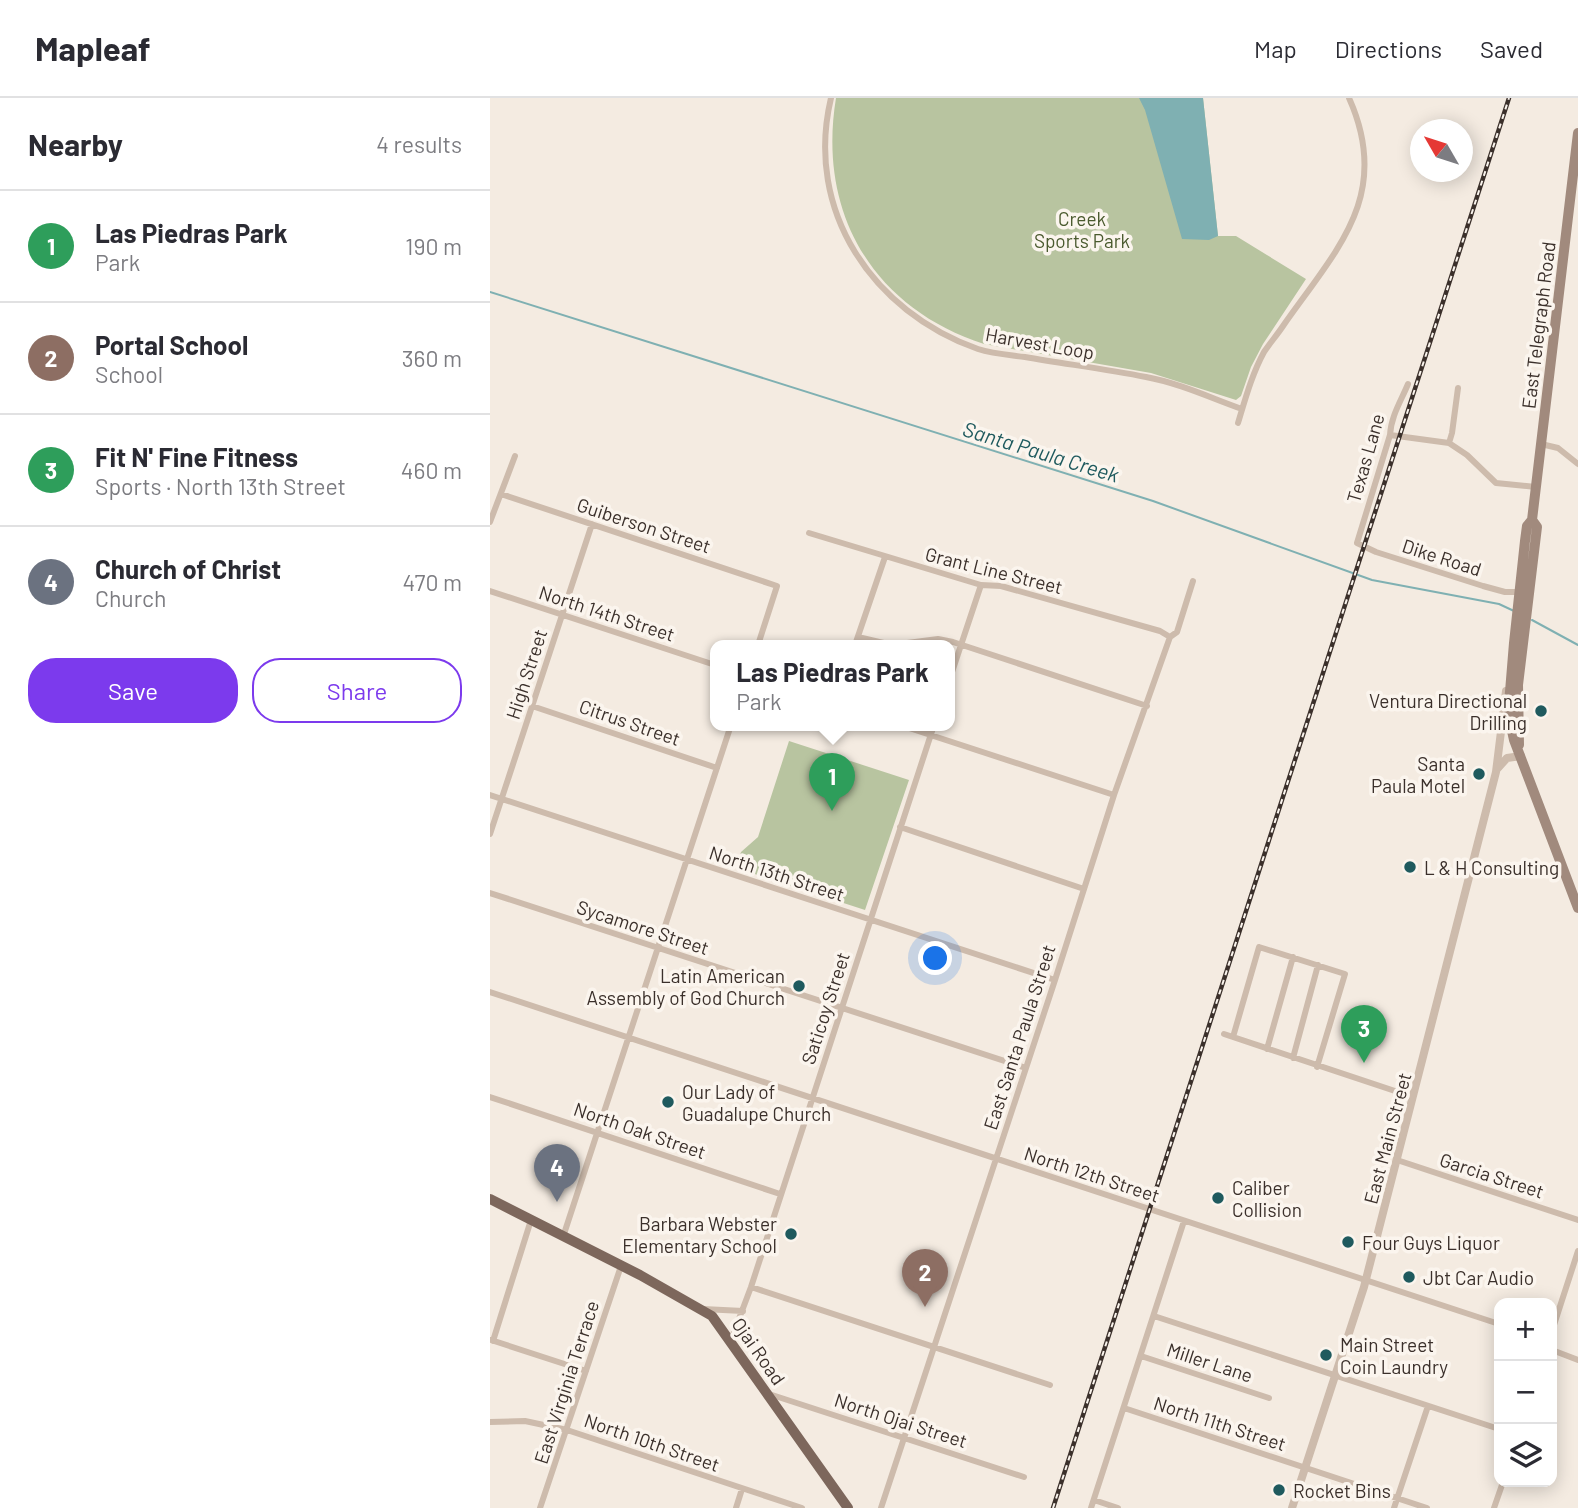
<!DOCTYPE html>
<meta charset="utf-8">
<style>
:root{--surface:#fff;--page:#f2f2f3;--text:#2b2b33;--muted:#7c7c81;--line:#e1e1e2;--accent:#7c3aed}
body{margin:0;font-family:Barlow,sans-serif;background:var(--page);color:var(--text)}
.controls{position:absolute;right:21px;bottom:21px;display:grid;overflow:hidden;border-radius:14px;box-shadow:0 4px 18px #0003}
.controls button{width:63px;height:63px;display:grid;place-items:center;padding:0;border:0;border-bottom:2px solid var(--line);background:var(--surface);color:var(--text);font:35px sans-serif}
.compass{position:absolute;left:920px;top:21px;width:63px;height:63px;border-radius:50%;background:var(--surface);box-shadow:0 4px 18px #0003;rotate:309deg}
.you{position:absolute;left:446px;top:861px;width:24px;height:24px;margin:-18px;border:5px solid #fff;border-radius:50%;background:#1a73e8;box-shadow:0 0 0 10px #1a73e833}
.badge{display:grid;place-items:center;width:46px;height:46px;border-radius:50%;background:var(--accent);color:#fff;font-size:23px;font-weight:700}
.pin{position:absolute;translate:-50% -58px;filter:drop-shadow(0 2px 4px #0008)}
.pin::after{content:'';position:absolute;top:37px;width:24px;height:21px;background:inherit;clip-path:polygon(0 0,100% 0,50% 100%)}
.popup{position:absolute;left:220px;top:542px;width:245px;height:91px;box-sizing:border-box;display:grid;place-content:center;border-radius:14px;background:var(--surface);filter:drop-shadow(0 2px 5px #0005);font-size:23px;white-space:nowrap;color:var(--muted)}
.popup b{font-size:26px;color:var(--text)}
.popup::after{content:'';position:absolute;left:50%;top:100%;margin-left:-14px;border:14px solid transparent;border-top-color:var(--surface)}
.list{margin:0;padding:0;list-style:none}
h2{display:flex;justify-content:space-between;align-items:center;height:91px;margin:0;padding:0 28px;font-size:30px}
h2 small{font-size:23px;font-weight:400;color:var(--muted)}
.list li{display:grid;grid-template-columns:46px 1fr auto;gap:21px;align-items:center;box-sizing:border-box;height:112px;padding:0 28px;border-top:2px solid var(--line)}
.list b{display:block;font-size:26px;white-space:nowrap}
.list p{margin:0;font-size:23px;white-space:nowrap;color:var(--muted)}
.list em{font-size:23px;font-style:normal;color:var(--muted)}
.actions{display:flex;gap:14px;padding:21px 28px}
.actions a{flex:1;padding:16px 0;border:2px solid var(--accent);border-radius:28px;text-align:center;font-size:24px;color:var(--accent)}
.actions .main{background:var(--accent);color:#fff}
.icon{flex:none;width:38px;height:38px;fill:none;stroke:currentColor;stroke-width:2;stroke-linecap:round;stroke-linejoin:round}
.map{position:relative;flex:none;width:1088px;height:1410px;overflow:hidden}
header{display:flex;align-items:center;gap:42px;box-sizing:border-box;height:98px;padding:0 35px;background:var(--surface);border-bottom:2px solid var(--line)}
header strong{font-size:33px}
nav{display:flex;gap:38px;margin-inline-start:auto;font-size:24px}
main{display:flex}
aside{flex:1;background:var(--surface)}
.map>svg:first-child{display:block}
.green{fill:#b8c4a0}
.water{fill:#7fb0b2}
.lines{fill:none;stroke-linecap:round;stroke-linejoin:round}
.stream{stroke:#7fb0b2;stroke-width:2}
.minor{stroke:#cdbbac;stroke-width:6}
.tertiary{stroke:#cdbbac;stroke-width:8}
.secondary{stroke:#a18a7d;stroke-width:10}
.primary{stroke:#7d675c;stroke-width:10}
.rail-casing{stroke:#3b302b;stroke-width:4.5}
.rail{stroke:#fbf5ee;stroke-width:2;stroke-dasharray:5;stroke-linecap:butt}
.poi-dot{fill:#1f5a5e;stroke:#fbf5ee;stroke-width:2.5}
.labels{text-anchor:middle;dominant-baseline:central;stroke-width:7;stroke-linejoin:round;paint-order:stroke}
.park-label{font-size:19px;fill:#4a5a2e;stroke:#fbf5ee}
.street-label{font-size:19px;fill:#3b302b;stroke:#fbf5ee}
.poi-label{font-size:19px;fill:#3b302b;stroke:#fbf5ee;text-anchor:start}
.water-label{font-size:21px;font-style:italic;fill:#1f5a5e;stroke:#fbf5ee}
</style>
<header>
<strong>Mapleaf</strong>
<nav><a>Map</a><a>Directions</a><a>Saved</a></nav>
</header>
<main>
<aside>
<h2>Nearby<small>4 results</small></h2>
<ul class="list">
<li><span class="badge" style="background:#2e9e5b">1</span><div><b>Las Piedras Park</b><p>Park</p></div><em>190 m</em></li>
<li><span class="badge" style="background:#8d6e63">2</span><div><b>Portal School</b><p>School</p></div><em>360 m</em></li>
<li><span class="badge" style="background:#2e9e5b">3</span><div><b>Fit N' Fine Fitness</b><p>Sports · North 13th Street</p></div><em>460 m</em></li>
<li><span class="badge" style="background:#6b7280">4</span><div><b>Church of Christ</b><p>Church</p></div><em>470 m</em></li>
</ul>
<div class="actions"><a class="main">Save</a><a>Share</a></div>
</aside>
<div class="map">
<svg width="1088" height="1410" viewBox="0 0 1088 1410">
<rect width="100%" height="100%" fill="#f4ebe1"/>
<path class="green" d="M346,0H713L728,138H746L816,181L773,246L761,269L751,298L746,302L661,275L494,246C383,210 327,115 346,0Z
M299,643L419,682L375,812L246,770L251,754L268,739Z"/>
<path class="water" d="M649,0H713L728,138L719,142L692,141L655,12Z"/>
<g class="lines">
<path class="stream" d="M0,194L663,403L882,482L1009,506L1024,513
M1042,522L1088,547"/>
<path class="minor" d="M341,0C314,113 383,214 488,251C503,256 520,257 535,259C575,266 616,271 656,279C689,285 721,300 752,311
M918,286C911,303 901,318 900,337L867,445L886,454L993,488L1015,494H1030
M748,325C755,302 762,276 774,254C780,245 787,237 793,228C846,152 903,98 859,0
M900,337L959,345L977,357L1006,385L1046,389
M959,345L962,335L968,290
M1051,346L1068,350L1088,366
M11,396L287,488L268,547
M0,424L25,358
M319,435L491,487L511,488L670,533L680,539
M0,493L225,567
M368,539L402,547L448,541L463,544L657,608
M365,547L395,459
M459,583L491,487
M42,608L227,670
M410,627L624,697
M0,697L565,882
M410,729L594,791
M0,736L102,426
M0,795L536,970
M0,894L1009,1226
M734,936L923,999
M743,939L769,849L855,876L827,969
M777,951L803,859
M803,960L828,867
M0,999L290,1096
M907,1062L1088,1122
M73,1139L241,627
M261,1189L560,1287
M213,1211L253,1213
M664,1218L1009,1331
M1062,1233L1088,1153
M1,1242L96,1273
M241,1242L261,1189L444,627
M3,1243L41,1122
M1062,1252L1088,1262
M651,1258L779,1300
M279,1296L534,1379
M634,1310L937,1410
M0,1324L35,1323L77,1332L312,1410
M604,1402L628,1410
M50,1410L131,1168
M246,1410L252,1391
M391,1410L565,882L624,697L680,539L687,534L703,483
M601,1410L694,1123
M904,1410L938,1308
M1004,1410L1013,1384"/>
<path class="tertiary" d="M1007,671L1017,660L1031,658
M802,1410L874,1189L1006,674L1016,593"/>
<path class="secondary" d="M1088,35L1042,422L1037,428L1035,443L1024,545L1019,606L1020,624L1024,642L1088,810
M1029,647L1028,587L1047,429L1042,422"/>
<path class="primary" d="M0,1101L150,1177L222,1218L358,1410"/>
<g class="rail-casing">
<path id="rail" d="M563,1410L1019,0"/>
</g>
<use href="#rail" class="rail"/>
</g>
<g class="poi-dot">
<circle cx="1051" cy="613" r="7"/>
<circle cx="989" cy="676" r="7"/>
<circle cx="920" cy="769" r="7"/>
<circle cx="309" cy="888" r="7"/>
<circle cx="178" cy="1004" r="7"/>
<circle cx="728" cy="1100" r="7"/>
<circle cx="301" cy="1136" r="7"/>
<circle cx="858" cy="1144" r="7"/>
<circle cx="919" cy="1179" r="7"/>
<circle cx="836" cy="1257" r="7"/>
<circle cx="789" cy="1392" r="7"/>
</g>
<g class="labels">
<g class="park-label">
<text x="592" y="120">Creek<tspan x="592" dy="22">Sports Park</tspan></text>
</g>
<g class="street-label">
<text transform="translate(1048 227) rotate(-83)">East Telegraph Road</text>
<text transform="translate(550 245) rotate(10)">Harvest Loop</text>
<text transform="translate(875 360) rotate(-74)">Texas Lane</text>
<text transform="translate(154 427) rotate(18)">Guiberson Street</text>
<text transform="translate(952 459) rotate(18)">Dike Road</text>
<text transform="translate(504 472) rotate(14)">Grant Line Street</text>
<text transform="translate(117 515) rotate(18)">North 14th Street</text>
<text transform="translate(36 576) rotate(-72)">High Street</text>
<text transform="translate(140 624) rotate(19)">Citrus Street</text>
<text transform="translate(287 775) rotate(18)">North 13th Street</text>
<text transform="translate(153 829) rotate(18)">Sycamore Street</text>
<text transform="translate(335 910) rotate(-72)">Saticoy Street</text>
<text transform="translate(529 939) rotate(-72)">East Santa Paula Street</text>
<text transform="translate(150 1032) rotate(19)">North Oak Street</text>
<text transform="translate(897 1040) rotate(-75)">East Main Street</text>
<text transform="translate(602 1076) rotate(18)">North 12th Street</text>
<text transform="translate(1002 1077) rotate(18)">Garcia Street</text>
<text transform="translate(269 1253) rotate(55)">Ojai Road</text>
<text transform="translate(720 1264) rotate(18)">Miller Lane</text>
<text transform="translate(76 1284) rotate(-72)">East Virginia Terrace</text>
<text transform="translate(411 1322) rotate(18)">North Ojai Street</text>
<text transform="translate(730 1325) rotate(18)">North 11th Street</text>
<text transform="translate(162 1344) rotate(19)">North 10th Street</text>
</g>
<g class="poi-label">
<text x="1037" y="602" text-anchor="end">Ventura Directional<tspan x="1037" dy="22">Drilling</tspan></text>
<text x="975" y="665" text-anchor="end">Santa<tspan x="975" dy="22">Paula Motel</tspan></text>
<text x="934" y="769">L &amp; H Consulting</text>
<text x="295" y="877" text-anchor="end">Latin American<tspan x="295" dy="22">Assembly of God Church</tspan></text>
<text x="192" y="993">Our Lady of<tspan x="192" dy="22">Guadalupe Church</tspan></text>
<text x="742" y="1089">Caliber<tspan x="742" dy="22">Collision</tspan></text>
<text x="287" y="1125" text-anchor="end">Barbara Webster<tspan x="287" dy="22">Elementary School</tspan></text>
<text x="872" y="1144">Four Guys Liquor</text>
<text x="933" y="1179">Jbt Car Audio</text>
<text x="850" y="1246">Main Street<tspan x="850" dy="22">Coin Laundry</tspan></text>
<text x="803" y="1392">Rocket Bins</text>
</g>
<g class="water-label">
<text transform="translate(551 353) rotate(17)">Santa Paula Creek</text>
</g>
</g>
</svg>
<div class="controls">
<button>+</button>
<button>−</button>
<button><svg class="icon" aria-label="layers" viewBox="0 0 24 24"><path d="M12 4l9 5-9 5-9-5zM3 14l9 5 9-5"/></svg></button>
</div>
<svg class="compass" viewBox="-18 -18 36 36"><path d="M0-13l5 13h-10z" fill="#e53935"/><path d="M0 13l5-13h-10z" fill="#7c7c81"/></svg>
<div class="you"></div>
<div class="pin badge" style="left:342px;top:713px;background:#2e9e5b">1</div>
<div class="popup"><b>Las Piedras Park</b>Park</div>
<div class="pin badge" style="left:435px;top:1209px;background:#8d6e63">2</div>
<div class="pin badge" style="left:874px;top:965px;background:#2e9e5b">3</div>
<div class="pin badge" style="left:67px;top:1104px;background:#6b7280">4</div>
</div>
</main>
